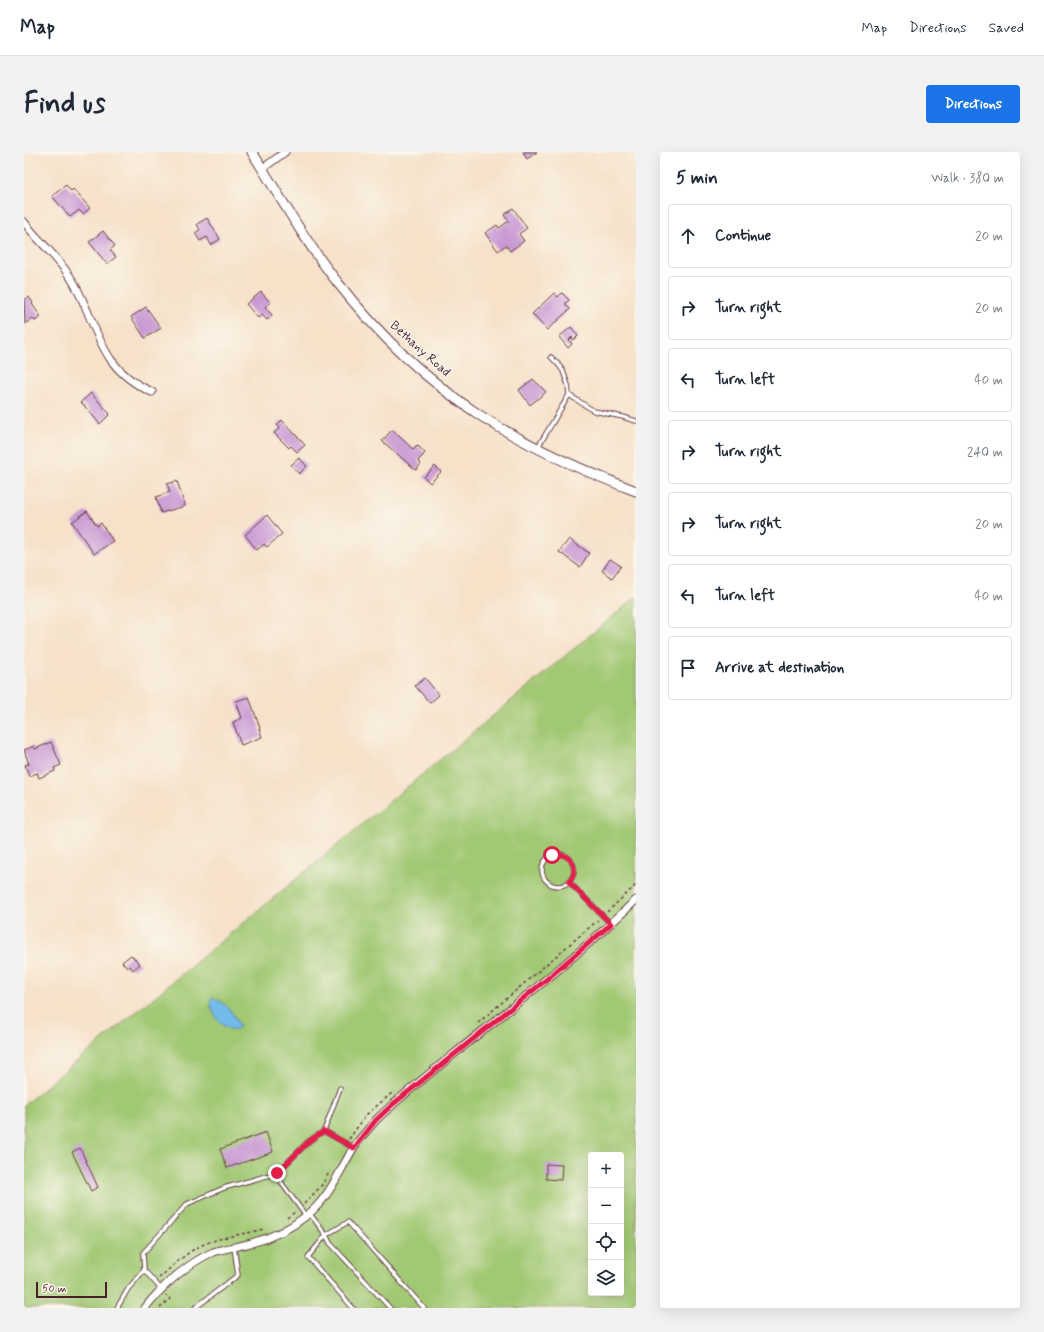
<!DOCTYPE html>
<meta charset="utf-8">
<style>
:root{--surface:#fff;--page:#f2f2f3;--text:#1f2937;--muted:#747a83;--line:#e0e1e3;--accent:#1a73e8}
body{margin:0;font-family:Mynerve,sans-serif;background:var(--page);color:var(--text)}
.controls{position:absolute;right:12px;bottom:12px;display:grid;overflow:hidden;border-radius:4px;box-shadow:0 4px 16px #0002}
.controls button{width:36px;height:36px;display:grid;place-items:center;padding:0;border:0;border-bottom:1px solid var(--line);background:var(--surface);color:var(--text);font:20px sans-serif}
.scale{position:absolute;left:12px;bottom:10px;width:71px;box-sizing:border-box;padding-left:4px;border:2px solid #4a1f2b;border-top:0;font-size:11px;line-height:14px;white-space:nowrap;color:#4a1f2b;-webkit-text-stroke:3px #fbf7ec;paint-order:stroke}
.stop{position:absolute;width:12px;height:12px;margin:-9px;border:3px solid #e11d48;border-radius:50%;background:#fff}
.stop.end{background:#e11d48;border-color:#fff;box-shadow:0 1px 4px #0008}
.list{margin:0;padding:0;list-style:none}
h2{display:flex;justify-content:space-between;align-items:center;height:52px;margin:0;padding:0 16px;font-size:17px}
h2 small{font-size:13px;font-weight:400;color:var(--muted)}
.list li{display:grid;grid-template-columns:26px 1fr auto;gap:12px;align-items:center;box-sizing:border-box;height:64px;margin:0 8px 8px;padding:0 8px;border:1px solid var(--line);border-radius:4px}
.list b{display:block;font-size:15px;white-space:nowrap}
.list em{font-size:13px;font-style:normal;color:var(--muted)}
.icon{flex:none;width:22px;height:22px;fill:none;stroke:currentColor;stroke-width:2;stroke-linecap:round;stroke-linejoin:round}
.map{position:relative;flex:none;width:612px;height:1156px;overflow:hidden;border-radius:4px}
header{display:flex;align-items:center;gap:24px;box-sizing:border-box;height:56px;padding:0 20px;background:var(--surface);border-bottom:1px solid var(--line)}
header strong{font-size:19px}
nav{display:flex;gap:22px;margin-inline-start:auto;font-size:14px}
.intro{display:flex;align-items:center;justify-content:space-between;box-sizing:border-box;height:96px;padding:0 24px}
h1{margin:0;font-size:28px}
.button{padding:10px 18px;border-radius:4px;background:var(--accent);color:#fff;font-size:14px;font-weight:700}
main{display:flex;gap:24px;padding:0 24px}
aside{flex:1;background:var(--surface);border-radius:4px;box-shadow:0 4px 16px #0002}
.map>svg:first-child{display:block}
.green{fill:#a1c873;stroke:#76744f;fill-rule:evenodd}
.water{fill:#72bbea;stroke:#5e6d8a}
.building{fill:#c796d3}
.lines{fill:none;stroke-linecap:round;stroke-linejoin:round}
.service-casing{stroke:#643c43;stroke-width:5.5}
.minor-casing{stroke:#643c43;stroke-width:9}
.tertiary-casing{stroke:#643c43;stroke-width:11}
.path{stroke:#643c43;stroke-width:1.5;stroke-dasharray:3 3;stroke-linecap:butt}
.service{stroke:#fff;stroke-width:3.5}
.minor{stroke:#fff;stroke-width:7}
.tertiary{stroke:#fff;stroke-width:9}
.route{stroke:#e11d48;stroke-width:5}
.labels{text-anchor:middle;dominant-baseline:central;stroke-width:3;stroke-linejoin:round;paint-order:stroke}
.street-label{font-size:13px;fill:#4a1f2b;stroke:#fbf7ec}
</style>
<header>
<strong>Map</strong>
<nav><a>Map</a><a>Directions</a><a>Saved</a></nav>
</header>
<div class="intro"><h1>Find us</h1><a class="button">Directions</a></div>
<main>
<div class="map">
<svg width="612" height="1156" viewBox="0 0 612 1156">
<rect width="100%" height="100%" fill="#fbf7ec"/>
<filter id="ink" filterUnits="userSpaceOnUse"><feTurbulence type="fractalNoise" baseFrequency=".025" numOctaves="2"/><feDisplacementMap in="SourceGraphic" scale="8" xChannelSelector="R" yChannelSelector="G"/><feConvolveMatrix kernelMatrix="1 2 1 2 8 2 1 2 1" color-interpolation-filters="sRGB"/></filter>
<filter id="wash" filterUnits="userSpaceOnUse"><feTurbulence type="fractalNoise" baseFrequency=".012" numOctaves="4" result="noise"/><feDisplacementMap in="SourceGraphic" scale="16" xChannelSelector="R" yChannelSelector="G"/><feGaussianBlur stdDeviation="0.9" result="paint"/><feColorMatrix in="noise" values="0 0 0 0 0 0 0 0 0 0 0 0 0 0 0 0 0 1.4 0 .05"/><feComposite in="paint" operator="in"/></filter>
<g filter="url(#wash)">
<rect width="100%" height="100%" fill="#f6e1c9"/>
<path class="green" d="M612,445V1156H0V953ZM567,1003H597V1141H567Z"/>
<path class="water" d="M188,845C202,851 210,861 216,875L211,878C196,876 190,864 186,851Z"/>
<g id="blocks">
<path class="building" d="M499,0H513L503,7Z
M42,33L47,39L49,37L66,56L59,62L55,58L46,65L28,44Z
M489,56L503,76L495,82L500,89L486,99L482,93L474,99L461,81L473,73L475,76L485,69L480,63Z
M183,66L196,87L187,93L183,85L176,89L171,81L176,78L173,72Z
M79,79L91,94L86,98L92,105L83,112L65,90Z
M237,140L246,150L241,155L248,163L243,168L238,163L234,166L222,152Z
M530,141L534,145L538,141L545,148L541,152L546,157L523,178L508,162Z
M5,145L9,151L8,152L17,165L11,169L9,166L1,172L0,148Z
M122,155L137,176L121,186L107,165Z
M547,175L554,184L550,188L548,185L545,188L548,192L544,196L535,185Z
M509,227L522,240L506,253L495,238Z
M67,241L86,262L76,272L57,250Z
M258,268L281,293L273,300L267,294L265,296L250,281L256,276L253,273Z
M368,278L389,297L393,293L401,301L394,309L397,312L392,318L358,289Z
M275,306L283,314L275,322L267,313Z
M411,314L417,320L406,331L400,325Z
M153,329L161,354L137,361L132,345L146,340L143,332Z
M63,359L73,374L77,371L89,389L70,402L48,370Z
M243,363L258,382L243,395L240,392L233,398L221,383Z
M545,387L565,401L556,415L535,400Z
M586,407L597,414L588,426L578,419Z
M401,526L415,543L406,551L391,534Z
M225,545L236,576H235L238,585L217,593L209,570L218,566L212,549Z
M27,590L37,613L30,616L31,619L15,626L13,621L5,624L1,613L5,612L0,598L10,594L11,597Z
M107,803L116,812L109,818L106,814L103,816L98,810Z
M242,980L249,1000L203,1016L196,997Z
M56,996L74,1035L67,1039L48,1000Z
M522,1012L538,1013L537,1028L522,1027Z"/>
</g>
</g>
<g filter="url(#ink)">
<use href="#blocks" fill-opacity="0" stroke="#643c43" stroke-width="1"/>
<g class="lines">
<g class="service-casing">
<path id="service" d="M545,243L570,259L599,265L612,269
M514,295L545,243L544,233L539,219L534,212L527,205
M518 718a16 16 0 1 1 32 0a16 16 0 1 1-32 0Z
M545,730L586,771
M300,979L330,996
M253,1021L259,1033L282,1064
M286,1062L302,1083L306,1091L366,1156
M137,1137L120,1118L119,1101L163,1052L200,1036L253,1021L285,989L300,979L316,936
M93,1156L104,1137L120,1118
M171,1156L214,1123L210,1095
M329,1156L284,1105L302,1083L324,1070L400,1156"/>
</g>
<g class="minor-casing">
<path id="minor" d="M238,17L261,0
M0,70C16,91 37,108 50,131C75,176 75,217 128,240
M121,1156C137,1135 164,1111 189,1100C201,1096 214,1095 227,1091C247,1086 266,1077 282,1064C306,1046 315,1019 330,995C337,985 345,976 353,967C377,944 404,923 430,902C492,852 555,803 612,748"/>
</g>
<g class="tertiary-casing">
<path id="tertiary" d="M228,0C255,43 282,91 314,131C354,182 403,229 457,264C505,295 559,319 612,339"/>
</g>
<path class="path" d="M583,760L612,733
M454,871L574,768
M325,987L342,963L369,940
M280,1052L298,1033L306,1019
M263,1066L271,1060
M135,1126C150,1113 164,1098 183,1091C201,1084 221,1082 240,1077
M136,1156L146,1147L142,1143"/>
<use href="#service" class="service"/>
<use href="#minor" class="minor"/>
<use href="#tertiary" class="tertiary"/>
</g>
</g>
<g class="lines" filter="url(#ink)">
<path class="route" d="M253,1021L285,989L300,979L330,996L352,968L368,953L523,827L587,772L545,730C557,716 546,699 528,703"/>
</g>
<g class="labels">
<g class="street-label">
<text transform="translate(396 197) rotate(42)">Bethany Road</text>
</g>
</g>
</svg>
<div class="controls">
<button>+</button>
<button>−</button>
<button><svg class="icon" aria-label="locate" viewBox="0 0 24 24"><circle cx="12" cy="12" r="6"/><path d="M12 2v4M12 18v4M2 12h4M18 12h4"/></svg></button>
<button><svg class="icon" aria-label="layers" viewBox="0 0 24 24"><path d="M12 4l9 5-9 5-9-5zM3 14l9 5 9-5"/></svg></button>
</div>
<div class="scale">50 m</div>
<div class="stop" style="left:528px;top:703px"></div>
<div class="stop end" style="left:253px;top:1021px"></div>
</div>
<aside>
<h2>5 min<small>Walk · 380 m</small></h2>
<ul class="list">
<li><svg class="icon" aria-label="ahead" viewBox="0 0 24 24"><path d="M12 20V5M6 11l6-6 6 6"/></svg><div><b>Continue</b></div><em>20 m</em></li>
<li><svg class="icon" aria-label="right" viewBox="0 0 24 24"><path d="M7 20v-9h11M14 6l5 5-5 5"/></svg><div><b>Turn right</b></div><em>20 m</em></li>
<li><svg class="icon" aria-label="left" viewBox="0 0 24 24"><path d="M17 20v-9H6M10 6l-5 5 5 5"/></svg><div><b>Turn left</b></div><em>40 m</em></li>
<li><svg class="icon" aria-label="right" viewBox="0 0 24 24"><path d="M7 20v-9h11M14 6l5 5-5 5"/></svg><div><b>Turn right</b></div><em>240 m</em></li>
<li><svg class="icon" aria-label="right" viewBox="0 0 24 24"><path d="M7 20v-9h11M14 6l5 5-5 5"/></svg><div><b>Turn right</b></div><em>20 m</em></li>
<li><svg class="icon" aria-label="left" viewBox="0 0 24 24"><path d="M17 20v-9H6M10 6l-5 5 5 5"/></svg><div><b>Turn left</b></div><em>40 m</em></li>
<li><svg class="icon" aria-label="arrive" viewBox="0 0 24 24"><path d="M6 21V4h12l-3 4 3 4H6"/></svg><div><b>Arrive at destination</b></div></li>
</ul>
</aside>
</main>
